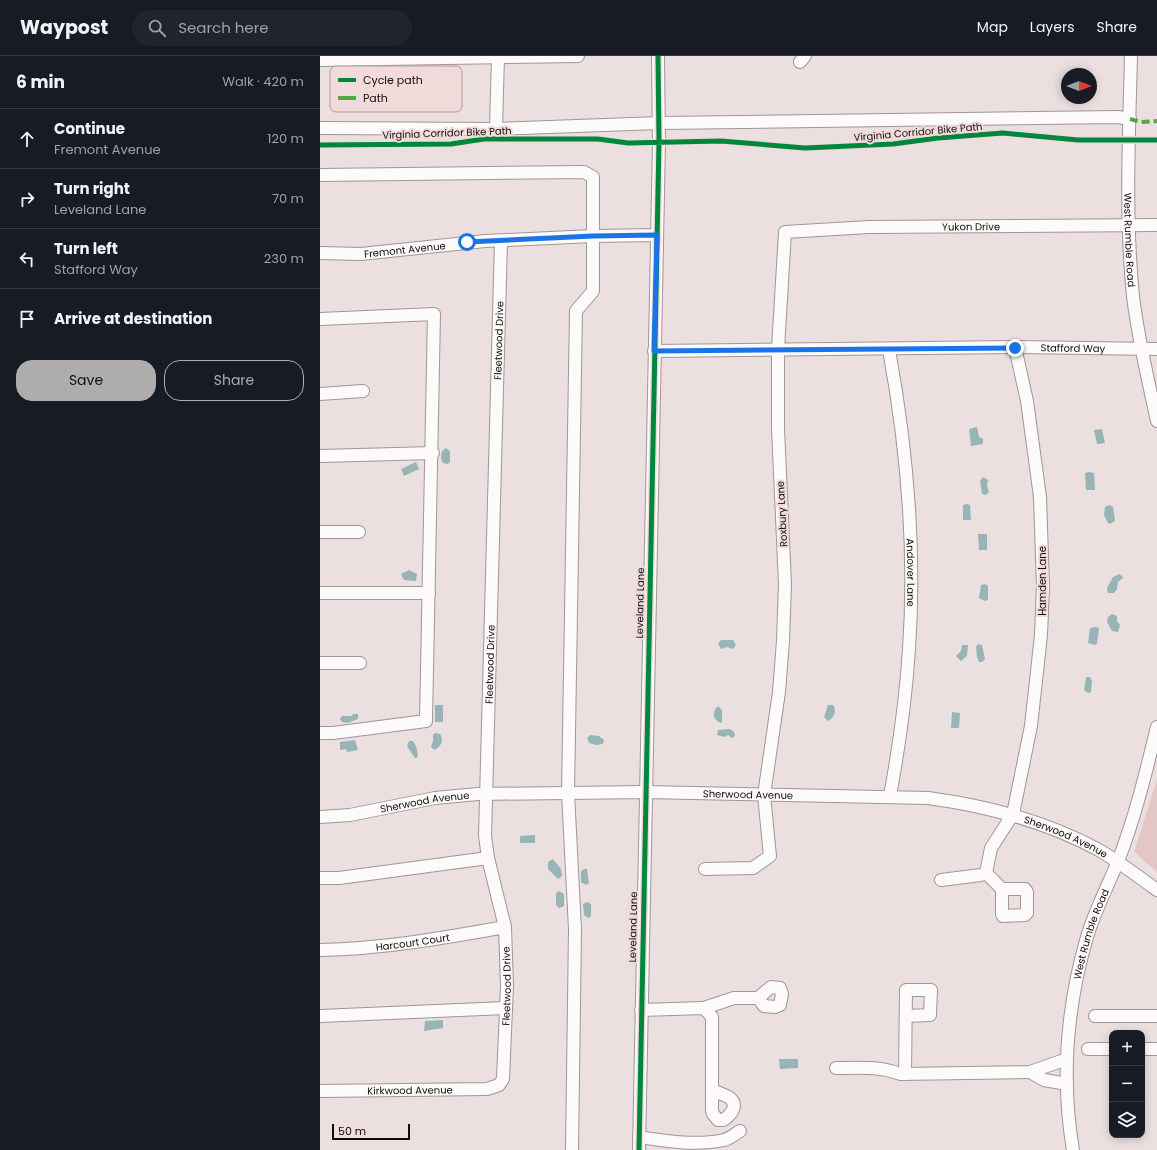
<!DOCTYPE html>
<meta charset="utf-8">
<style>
:root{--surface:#171b24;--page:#20242c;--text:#f1f3f6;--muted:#9ea1a6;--line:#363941;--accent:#afacae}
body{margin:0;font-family:Poppins,sans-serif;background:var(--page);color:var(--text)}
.controls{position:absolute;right:12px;bottom:12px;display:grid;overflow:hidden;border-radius:8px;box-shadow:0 2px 10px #0003}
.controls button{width:36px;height:36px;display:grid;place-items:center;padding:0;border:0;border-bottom:1px solid var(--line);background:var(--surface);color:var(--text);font:20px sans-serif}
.compass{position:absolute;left:741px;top:12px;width:36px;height:36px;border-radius:50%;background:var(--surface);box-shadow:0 2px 10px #0003;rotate:90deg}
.scale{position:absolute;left:12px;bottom:10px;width:78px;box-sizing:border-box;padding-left:4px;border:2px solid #120b0b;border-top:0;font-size:11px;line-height:14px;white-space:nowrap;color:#120b0b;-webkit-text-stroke:3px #f0dbda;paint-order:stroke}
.stop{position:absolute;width:12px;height:12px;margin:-9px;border:3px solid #1a73e8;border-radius:50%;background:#fff}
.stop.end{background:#1a73e8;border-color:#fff;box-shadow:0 1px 4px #0008}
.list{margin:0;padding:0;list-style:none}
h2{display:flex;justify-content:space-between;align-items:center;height:52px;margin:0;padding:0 16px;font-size:17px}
h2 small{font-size:13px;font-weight:400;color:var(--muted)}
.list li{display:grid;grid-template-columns:26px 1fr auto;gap:12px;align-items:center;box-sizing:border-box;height:60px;padding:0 16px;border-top:1px solid var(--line)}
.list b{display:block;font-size:15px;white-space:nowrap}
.list p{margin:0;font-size:13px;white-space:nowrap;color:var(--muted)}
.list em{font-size:13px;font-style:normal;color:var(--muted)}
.actions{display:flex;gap:8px;padding:12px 16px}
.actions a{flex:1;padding:9px 0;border:1px solid var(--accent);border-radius:16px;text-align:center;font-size:14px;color:var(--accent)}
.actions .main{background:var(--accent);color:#111}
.icon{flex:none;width:22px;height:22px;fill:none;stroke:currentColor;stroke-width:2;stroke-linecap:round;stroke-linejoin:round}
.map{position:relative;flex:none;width:837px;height:1094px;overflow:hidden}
header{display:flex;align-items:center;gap:24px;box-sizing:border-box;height:56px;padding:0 20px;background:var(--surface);border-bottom:1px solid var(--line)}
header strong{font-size:19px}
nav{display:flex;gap:22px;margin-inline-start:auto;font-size:14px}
.search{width:280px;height:36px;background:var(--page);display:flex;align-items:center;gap:10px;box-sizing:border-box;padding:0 14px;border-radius:22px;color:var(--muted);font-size:15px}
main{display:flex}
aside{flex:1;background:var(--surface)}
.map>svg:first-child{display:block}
.green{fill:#e3c7c6}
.water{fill:#97b5b6}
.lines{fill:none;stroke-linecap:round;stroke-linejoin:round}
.minor-casing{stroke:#9f9696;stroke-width:14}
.minor{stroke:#fcfafa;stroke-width:12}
.quiet{stroke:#51a841;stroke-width:4;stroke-dasharray:8 4;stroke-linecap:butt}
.cycleway-casing{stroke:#f0dbda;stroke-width:8}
.cycleway{stroke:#00873e;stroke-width:5}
.route{stroke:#1a73e8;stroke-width:5}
.labels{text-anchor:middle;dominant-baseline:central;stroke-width:4;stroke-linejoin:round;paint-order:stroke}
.street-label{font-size:10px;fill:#120b0b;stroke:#f0dbda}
.key{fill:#f0dbda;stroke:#ad9d9c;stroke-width:1}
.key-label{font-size:11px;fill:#120b0b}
</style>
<header>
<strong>Waypost</strong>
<div class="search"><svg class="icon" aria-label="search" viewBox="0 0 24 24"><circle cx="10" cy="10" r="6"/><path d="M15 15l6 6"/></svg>Search here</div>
<nav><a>Map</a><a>Layers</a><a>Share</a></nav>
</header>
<main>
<aside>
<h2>6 min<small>Walk · 420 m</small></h2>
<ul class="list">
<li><svg class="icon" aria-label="ahead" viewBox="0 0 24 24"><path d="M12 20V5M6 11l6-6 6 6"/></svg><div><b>Continue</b><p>Fremont Avenue</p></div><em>120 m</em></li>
<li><svg class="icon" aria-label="right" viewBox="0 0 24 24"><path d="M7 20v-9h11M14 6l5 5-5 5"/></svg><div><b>Turn right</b><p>Leveland Lane</p></div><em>70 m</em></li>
<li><svg class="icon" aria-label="left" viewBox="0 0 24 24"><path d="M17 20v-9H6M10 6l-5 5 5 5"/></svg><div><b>Turn left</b><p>Stafford Way</p></div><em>230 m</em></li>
<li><svg class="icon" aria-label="arrive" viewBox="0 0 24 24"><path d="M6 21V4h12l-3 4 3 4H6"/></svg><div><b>Arrive at destination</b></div></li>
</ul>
<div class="actions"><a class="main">Save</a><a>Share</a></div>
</aside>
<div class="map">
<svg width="837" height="1094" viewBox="0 0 837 1094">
<rect width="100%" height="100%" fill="#ebe0df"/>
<path class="green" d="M837,723V816L814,796Z"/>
<path class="water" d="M657,371L659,381L663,383V388L651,390L649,373Z
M782,373L785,387L777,388L774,374Z
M126,392L130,395V406L128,408L123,407C120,402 120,395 126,392Z
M96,406L99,413L84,420L81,413Z
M769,416L774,417L775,434H766L765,417Z
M663,421L668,424L667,430L669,436L666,439L662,438L660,425Z
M647,448L650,449L651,464H643V449Z
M789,449L793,451L795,465L790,468L788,467L784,459L785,451Z
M658,478H667V494H659Z
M89,514L97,518L96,525L84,524L81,518Z
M799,518L802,520L803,522L798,526L797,533L794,537H788L787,532L793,521Z
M665,528L668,530V544L665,545L659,542L661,529Z
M792,558L797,560V565L800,569L798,576L792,575L787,566L788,561Z
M775,571L779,572L777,588L775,589L768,587L770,572Z
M401,584H413L416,589L413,593L407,591L401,593L398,588Z
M658,588L662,589L665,603L662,606H659L657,601L656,591Z
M642,589H648L647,600L641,605L636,600L641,595Z
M766,621H770L772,625L771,636L768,637L764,634Z
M115,649H123V666H115Z
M508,649H513C517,654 514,662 508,665L504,661Z
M398,650L402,654V667C393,665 391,656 398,650Z
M632,656L640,657L639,672H631Z
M33,658H38V663L27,667L22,666L20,663L22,660H32Z
M410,673L414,676L415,680L412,682L408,679L404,681L397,679L398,674Z
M115,677L120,678C124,684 121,692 114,694L111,691L113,685V679Z
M270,679L279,680L284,684L283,688L276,689L269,687L267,682Z
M35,684L38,694L27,696L26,693L20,694V686Z
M89,685H93C96,689 99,697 97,702H95L87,690Z
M215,779V787H200V780Z
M233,803L241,813L242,820L238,823L228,813V806Z
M264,813H267L269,827L266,829L261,826V815Z
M239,835L244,838V850L239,852L236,849V837Z
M267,846L271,848V860L268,862L264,859L263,848Z
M123,964V972L104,975L105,965Z
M459,1003H478V1012L460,1013Z"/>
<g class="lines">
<g class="minor-casing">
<g id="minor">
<path id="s1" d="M811,0C809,80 805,161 813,240C818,283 828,323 837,365"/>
<path d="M0,4L258,0"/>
<path d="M480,6L485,0"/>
<path d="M0,72L176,73L339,67L798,61L810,63"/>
<path d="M176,73L178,0"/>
<path d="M0,119L264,116L273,121V235L256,255L248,737L255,873L252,1094"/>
<path id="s2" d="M0,197L41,198L165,185L273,180L337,179"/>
<path d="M0,263L114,258L106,665L13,677H0"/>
<path id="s3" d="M569,294C587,392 596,492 589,593C586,642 579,691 570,740"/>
<path id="s4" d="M334,295L695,291L837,293"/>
<path d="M0,338L43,335"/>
<path d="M0,400L113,397"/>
<path d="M0,476H39"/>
<path d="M0,537H109"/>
<path d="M0,607H40"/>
<path id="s5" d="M0,761L30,759L115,742L158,738L325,736L608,742C668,750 725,765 779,794C799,806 818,820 837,834"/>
<path id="s6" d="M385,813L433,812L450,800L444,739L459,636L463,585L465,528L458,373V293L465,176L549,171L837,169"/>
<path d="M666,817L682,833H705L707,836V857L705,859L683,860L682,858V833"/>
<path d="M0,822H19L168,802"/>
<path d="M621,824L661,819L666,817L671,792L693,758L711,670L721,579L723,530L720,441L707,345L695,291"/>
<path id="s7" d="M0,894C62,893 124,882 185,871"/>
<path d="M384,952L414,942H438L444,950L455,951L460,949L462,938L460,932L451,931L438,942"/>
<path d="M321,954L384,952L392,961V1054L393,1058L398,1064H403C410,1060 419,1050 410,1042C406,1039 398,1037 392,1034"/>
<path d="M0,960L186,952"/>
<path d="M775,960H837"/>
<path d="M768,993H792"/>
<path d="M822,993H837"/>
<path d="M516,1012C538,1012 559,1010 580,1018L710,1016L747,1003"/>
<path d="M710,1016L724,1024L747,1028"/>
<path d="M585,1018L586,934H611L610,959L586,960"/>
<path id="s8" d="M0,1035L167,1033L179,1029L183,1023L187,930L185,871L168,802L165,780L181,185"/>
<path d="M319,1081C346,1085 376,1090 404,1084C409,1083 415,1078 420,1075"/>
<path d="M319,1094L339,86L338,0"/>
<path id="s9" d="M753,1094C741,1023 747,950 767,881C775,854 788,830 798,805C815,762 826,716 837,671"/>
</g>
</g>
<use href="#minor" class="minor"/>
<path class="quiet" d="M810,63L821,66L837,65"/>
<g class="cycleway-casing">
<path id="cycleway" d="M0,89L131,88L164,83H278L308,87L401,85L485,92L573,88L618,82L683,77L758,84H837
M319,1094L339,86L338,0"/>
</g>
<use href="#cycleway" class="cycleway"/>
</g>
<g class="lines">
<path class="route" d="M147,186L273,180L337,179L334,295L695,292"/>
</g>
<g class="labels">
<g class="street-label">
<text transform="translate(598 76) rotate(-5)">Virginia Corridor Bike Path</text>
<text transform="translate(127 77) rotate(-2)">Virginia Corridor Bike Path</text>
<text stroke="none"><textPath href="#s6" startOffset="881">Yukon Drive</textPath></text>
<text stroke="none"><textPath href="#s1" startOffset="184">West Rumble Road</textPath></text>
<text stroke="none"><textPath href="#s2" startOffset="85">Fremont Avenue</textPath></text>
<text stroke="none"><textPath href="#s8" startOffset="928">Fleetwood Drive</textPath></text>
<text stroke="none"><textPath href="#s4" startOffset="419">Stafford Way</textPath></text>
<text transform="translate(462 458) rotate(-93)">Roxbury Lane</text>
<text stroke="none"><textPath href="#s3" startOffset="224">Andover Lane</textPath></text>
<text transform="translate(722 525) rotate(-90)">Hamden Lane</text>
<text transform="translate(320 547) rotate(-89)">Leveland Lane</text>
<text stroke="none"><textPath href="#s8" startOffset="604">Fleetwood Drive</textPath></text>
<text stroke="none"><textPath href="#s5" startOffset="430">Sherwood Avenue</textPath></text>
<text stroke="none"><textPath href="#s5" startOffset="106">Sherwood Avenue</textPath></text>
<text stroke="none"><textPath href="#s5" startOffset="754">Sherwood Avenue</textPath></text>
<text transform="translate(313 871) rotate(-89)">Leveland Lane</text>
<text stroke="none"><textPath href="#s9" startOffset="219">West Rumble Road</textPath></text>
<text stroke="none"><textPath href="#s7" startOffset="93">Harcourt Court</textPath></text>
<text stroke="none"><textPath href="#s8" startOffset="280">Fleetwood Drive</textPath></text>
<text stroke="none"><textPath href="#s8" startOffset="90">Kirkwood Avenue</textPath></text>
</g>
</g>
<rect x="10" y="10" width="132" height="46" rx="6" class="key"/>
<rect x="18" y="22" width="18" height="4" fill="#00873e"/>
<rect x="18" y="40" width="18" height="4" fill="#51a841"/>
<g class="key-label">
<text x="43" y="28">Cycle path</text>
<text x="43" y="46">Path</text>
</g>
</svg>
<div class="controls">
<button>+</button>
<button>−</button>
<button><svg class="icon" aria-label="layers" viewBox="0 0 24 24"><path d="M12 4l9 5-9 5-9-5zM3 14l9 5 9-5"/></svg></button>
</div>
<svg class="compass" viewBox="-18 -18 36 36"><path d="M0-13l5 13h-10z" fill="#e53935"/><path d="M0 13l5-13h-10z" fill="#9ea1a6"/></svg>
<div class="scale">50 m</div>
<div class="stop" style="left:147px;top:186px"></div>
<div class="stop end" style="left:695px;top:292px"></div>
</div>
</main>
